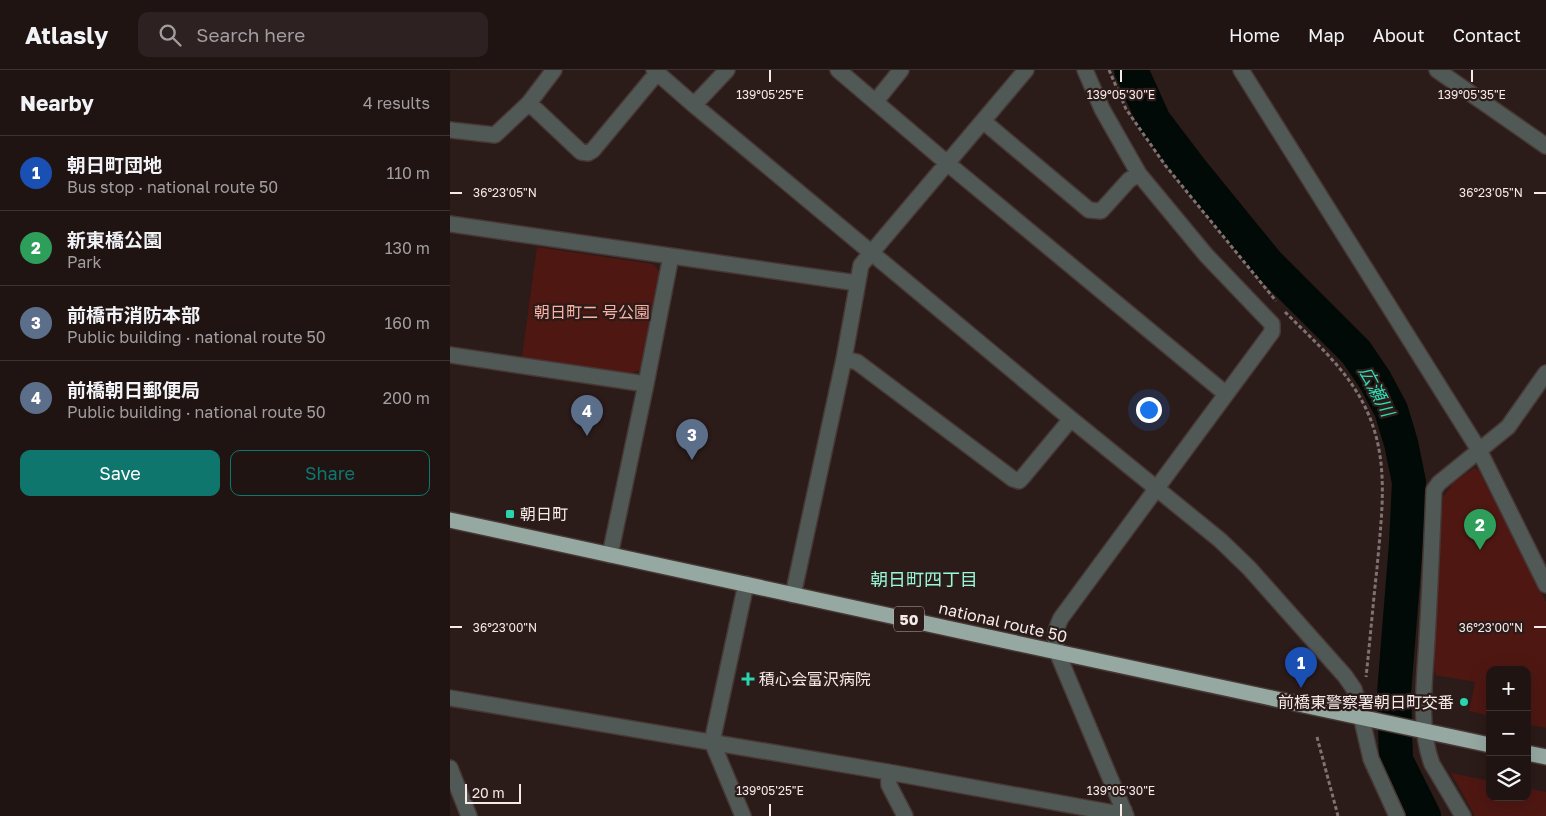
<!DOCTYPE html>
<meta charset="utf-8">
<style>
:root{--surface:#201413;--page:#2d2121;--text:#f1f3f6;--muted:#a29ea0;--line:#3d3333;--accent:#0f766e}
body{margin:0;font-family:"Golos Text","Noto Sans JP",sans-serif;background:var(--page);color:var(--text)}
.controls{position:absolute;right:15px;bottom:15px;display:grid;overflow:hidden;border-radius:10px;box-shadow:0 5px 20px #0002}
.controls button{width:45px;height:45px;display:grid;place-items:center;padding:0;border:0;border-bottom:1px solid var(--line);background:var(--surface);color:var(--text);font:25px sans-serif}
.scale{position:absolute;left:15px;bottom:12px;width:56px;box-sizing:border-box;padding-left:5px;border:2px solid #f5eae8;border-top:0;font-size:14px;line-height:18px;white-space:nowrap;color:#f5eae8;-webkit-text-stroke:4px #2b1b19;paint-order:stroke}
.you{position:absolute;left:698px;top:339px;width:18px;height:18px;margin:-12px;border:4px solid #fff;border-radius:50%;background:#1a73e8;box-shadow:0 0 0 8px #1a73e833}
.badge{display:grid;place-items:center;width:32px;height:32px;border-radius:50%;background:var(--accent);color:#fff;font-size:16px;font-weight:700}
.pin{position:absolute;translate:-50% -41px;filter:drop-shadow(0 1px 2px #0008)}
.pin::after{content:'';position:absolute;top:26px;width:18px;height:15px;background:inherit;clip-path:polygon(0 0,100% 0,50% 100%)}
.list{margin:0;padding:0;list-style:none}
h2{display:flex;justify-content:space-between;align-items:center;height:65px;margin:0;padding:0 20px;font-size:21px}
h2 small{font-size:16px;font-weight:400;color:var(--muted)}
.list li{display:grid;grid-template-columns:32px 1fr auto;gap:15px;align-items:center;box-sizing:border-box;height:75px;padding:0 20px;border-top:1px solid var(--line)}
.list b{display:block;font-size:19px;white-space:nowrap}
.list p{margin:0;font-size:16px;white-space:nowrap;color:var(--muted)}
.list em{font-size:16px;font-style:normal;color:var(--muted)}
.actions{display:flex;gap:10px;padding:15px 20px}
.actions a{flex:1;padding:11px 0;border:1px solid var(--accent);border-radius:10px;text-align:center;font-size:18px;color:var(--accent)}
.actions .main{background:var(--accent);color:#fff}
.icon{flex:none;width:28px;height:28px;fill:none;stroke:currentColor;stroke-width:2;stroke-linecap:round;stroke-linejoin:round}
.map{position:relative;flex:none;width:1096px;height:746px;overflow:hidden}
header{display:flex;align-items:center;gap:30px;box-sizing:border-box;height:70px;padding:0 25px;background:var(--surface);border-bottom:1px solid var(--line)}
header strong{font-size:24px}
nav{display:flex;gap:28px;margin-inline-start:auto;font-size:18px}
.search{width:350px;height:45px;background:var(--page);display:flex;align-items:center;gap:12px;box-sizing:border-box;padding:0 18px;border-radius:10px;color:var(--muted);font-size:19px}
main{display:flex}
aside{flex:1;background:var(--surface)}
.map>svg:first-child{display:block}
.green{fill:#4e1712}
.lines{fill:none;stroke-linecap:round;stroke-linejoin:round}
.river{stroke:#010a06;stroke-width:34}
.minor-casing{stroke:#473836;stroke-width:18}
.highway-casing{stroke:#473836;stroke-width:18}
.path{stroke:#7f7270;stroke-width:3;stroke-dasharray:4 2.5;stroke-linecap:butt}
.minor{stroke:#515956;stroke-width:15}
.highway{stroke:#95a9a2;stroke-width:15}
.ticks{fill:none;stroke:#f5eae8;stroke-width:2}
.poi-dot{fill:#28d5ad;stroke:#2b1b19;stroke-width:2}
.labels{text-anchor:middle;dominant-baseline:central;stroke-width:4.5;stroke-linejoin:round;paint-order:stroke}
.shield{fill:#2b1b19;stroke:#b8acaa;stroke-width:1}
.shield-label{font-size:15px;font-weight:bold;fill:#f5eae8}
.park-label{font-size:16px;fill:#fbb1a6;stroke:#2b1b19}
.poi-label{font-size:16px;fill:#f5eae8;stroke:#2b1b19;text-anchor:start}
.street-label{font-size:16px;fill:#f5eae8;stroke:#2b1b19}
.water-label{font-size:18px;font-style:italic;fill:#2fddb5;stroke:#2b1b19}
.neighbourhood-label{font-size:18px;fill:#98f7d9;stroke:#2b1b19}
.ticks-label{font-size:12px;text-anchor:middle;fill:#f5eae8;stroke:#2b1b19;stroke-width:4.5;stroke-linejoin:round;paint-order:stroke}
</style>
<header>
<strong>Atlasly</strong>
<div class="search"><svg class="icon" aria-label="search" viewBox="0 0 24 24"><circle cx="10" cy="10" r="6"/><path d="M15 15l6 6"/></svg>Search here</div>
<nav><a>Home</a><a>Map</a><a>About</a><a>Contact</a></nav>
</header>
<main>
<aside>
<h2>Nearby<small>4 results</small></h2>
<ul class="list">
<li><span class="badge" style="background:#1a4fb4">1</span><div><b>朝日町団地</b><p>Bus stop · national route 50</p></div><em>110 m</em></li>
<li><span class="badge" style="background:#2e9e5b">2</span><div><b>新東橋公園</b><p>Park</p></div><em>130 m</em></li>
<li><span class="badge" style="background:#5c6f8a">3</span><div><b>前橋市消防本部</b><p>Public building · national route 50</p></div><em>160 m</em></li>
<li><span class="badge" style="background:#5c6f8a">4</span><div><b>前橋朝日郵便局</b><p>Public building · national route 50</p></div><em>200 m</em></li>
</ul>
<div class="actions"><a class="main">Save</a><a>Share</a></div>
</aside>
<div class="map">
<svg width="1096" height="746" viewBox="0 0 1096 746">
<rect width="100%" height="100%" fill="#2b1b19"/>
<path class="green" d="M87,177L203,194L210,202L192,299L180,304L72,287Z
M1024,398L1028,399L1096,532V658L1077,654V600H1040V646L1019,641L1025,612L985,605L983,583L993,427L1004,412Z
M1001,703L1040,711V727H1077V718L1096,722V746H1025Z"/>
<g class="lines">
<path class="river" d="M681,0L704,51L742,101L817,193L906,282L925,310L941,340L951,373L959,412L956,473L944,623L946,690L974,746"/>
<g class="minor-casing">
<path id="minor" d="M204,0L244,35L277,0
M388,0L497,93L776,324
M635,0L652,39L689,104L756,185L822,254V262L611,548C605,560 604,569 607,582L676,746
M791,0L1029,380L1096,515
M987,0L1096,76
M426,31L451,0
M79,33L131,82L138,83L143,80L207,3
M244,35L621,349L770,470L799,498L895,606L904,619L908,633L921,689L947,746
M533,51L639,140L651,141L679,110L689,104
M0,60L45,65L79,33L104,0
M0,154L407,213
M0,285L196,314
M394,289L407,292L563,409L569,411L572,408L621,349
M160,485L196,314L221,186
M343,525L394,289L411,195L576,0
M0,628L438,702L664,743L674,740
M0,698L19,746
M438,702L439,715L455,746
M293,746L262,672L296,514
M1013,746L982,694C968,658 975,608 977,569C980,520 982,470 984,420L989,413L1058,357L1096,303"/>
</g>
<g class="highway-casing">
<path id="highway" d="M0,450L607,582L1040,675
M1077,683L1096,687"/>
</g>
<path class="path" d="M659,0L676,39L715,95L826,231
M835,242C862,269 894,297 912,331C941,384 932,440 927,498C923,534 920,571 916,607
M867,667L888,746"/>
<use href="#minor" class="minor"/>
<use href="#highway" class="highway"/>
</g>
<path class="ticks" d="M320,0V12M671,0V12M1022,0V12M0,123H12M1084,123H1096M0,557H12M1084,557H1096M320,734V746M671,734V746"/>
<g class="poi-dot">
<rect x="55" y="439" width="10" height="10" rx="2.5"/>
<path d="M295.5 601.5h5v5h5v5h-5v5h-5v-5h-5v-5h5z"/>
<circle cx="1014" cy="632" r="5"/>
</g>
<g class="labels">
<rect class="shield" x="444" y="536.5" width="30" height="25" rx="4"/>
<g class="shield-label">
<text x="459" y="549">50</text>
</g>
<g class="park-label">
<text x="142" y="242">朝日町二 号公園</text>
</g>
<g class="poi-label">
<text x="70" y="444">朝日町</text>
<text x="309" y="609">積心会富沢病院</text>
<text x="1004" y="632" text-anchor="end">前橋東警察署朝日町交番</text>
</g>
<g class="street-label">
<text transform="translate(553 552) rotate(13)">national route 50</text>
</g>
<g class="water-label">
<text transform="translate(927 321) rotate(62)">広瀬川</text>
</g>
<g class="neighbourhood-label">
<text x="474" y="509">朝日町四丁目</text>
</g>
</g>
<g class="ticks-label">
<text x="320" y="29">139°05'25"E</text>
<text x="671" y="29">139°05'30"E</text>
<text x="1022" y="29">139°05'35"E</text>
<text x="55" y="127">36°23'05"N</text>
<text x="1041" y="127">36°23'05"N</text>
<text x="55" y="562">36°23'00"N</text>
<text x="1041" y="562">36°23'00"N</text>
<text x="320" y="725">139°05'25"E</text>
<text x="671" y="725">139°05'30"E</text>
</g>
</svg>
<div class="controls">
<button>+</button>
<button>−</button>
<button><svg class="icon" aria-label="layers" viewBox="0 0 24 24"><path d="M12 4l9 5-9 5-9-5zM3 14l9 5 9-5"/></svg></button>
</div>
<div class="scale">20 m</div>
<div class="you"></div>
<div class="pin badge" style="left:851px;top:618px;background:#1a4fb4">1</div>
<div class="pin badge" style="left:1030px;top:480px;background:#2e9e5b">2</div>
<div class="pin badge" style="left:242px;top:390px;background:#5c6f8a">3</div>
<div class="pin badge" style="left:137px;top:366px;background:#5c6f8a">4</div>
</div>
</main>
